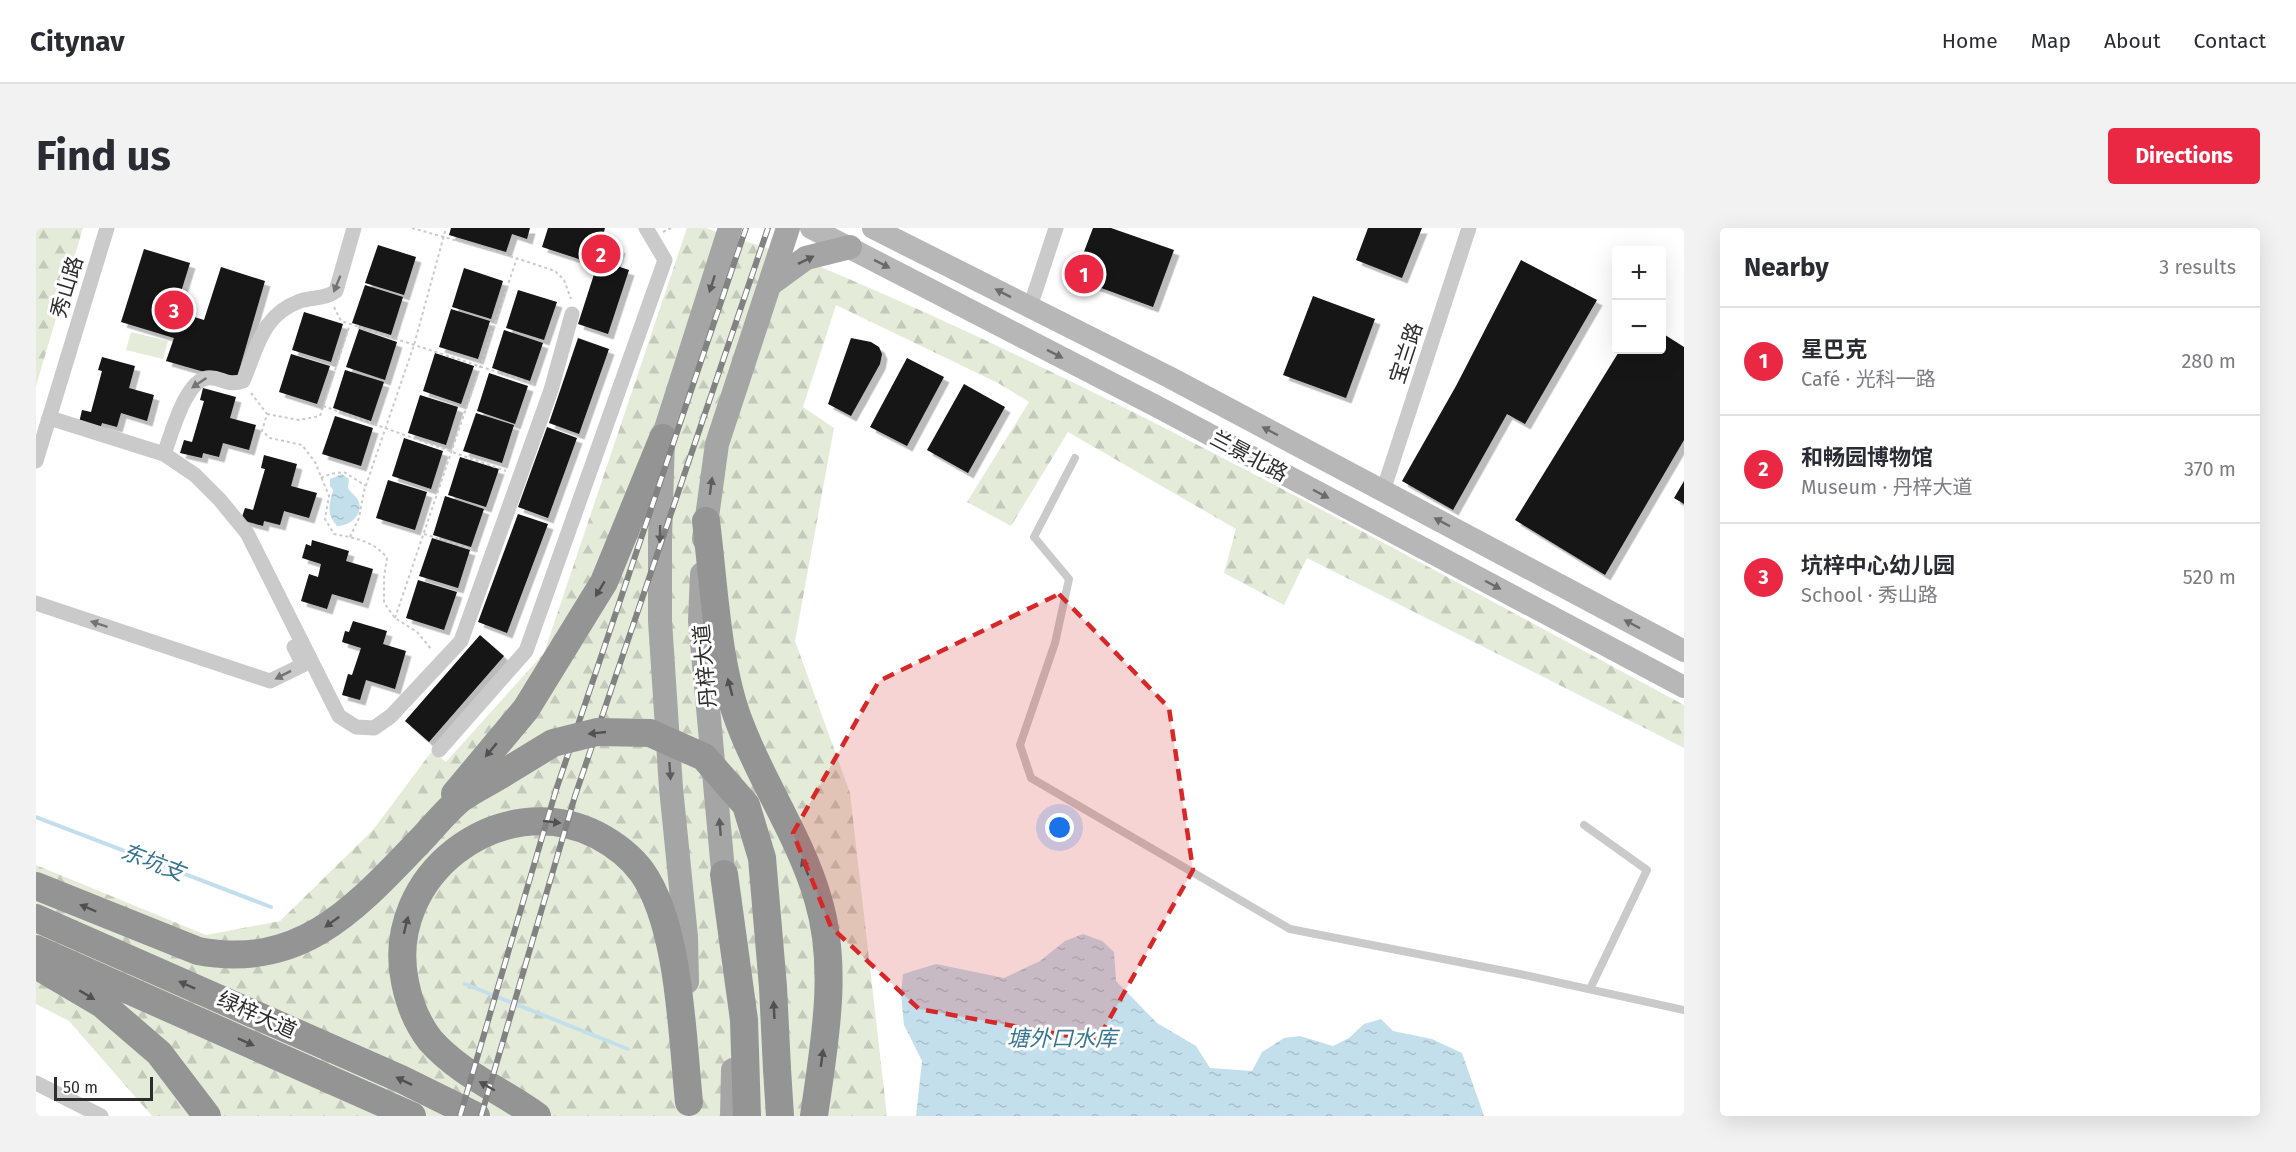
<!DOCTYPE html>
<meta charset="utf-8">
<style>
:root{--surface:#fff;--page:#f2f2f3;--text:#2b2b33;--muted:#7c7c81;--line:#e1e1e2;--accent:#ea2844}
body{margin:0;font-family:"Fira Sans","Noto Sans SC",sans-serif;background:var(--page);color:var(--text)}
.controls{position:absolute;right:18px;top:18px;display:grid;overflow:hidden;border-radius:6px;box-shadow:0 6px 24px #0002}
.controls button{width:54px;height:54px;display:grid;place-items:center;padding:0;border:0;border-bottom:2px solid var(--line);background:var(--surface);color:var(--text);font:30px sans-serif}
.scale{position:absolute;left:18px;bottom:15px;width:99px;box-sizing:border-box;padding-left:6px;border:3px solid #2d2d2d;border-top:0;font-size:16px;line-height:21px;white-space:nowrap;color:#2d2d2d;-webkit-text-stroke:4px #fff;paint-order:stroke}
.you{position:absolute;left:1024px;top:600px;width:21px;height:21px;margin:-15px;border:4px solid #fff;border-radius:50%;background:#1a73e8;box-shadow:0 0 0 9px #1a73e833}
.badge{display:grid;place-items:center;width:39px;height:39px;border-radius:50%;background:var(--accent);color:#fff;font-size:20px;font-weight:700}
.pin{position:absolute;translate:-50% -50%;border:3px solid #fff;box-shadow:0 2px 6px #0006}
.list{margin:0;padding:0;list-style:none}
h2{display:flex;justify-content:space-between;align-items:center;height:78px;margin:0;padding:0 24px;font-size:26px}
h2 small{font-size:20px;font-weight:400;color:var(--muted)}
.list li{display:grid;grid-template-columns:39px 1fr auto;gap:18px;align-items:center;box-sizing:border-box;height:108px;padding:0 24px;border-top:2px solid var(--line)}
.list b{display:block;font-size:22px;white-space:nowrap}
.list p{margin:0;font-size:20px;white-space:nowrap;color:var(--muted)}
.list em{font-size:20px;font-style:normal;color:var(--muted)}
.map{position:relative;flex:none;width:1648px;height:888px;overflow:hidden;border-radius:6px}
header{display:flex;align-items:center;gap:36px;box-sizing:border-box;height:84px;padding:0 30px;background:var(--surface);border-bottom:2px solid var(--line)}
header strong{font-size:28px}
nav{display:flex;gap:33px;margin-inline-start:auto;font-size:21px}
.intro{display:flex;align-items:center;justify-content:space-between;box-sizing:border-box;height:144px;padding:0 36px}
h1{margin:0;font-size:42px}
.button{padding:15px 27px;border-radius:6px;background:var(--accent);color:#fff;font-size:21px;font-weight:700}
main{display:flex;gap:36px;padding:0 36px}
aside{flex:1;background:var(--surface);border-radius:6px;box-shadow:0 6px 24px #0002}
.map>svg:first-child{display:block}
.forest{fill:url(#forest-firs)}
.pitch{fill:#e4ebd9}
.water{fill:url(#water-ripples)}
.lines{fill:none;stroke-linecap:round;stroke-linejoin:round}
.stream{stroke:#c4dfec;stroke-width:4}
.building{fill:#141414;filter:url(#shadow)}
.path{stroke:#cacaca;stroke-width:2;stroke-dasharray:3 3;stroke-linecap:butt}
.lane{stroke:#cacaca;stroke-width:8}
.street{stroke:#cacaca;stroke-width:15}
.secondary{stroke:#b7b7b7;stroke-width:22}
.primary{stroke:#a5a5a5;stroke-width:24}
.highway{stroke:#949494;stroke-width:28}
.rail-casing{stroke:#828282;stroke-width:6}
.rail{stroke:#fff;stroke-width:4;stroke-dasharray:11;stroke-linecap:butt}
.highway-bridge{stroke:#949494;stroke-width:28}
.oneway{fill:#5d5d5d}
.oneway2{fill:#6b6b6b}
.oneway3{fill:#747474}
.oneway4{fill:#515151}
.marked{fill:#d62828;fill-opacity:0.2;stroke:#d62828;stroke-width:4.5;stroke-dasharray:12 8;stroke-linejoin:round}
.labels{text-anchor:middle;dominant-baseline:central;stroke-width:6;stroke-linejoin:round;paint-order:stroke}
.street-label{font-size:21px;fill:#2d2d2d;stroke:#fff}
.water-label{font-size:22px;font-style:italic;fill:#397591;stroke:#fff}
</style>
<header>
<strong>Citynav</strong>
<nav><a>Home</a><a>Map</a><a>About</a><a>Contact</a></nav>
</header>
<div class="intro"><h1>Find us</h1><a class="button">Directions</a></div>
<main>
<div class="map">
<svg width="1648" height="888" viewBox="0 0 1648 888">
<defs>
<pattern id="forest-firs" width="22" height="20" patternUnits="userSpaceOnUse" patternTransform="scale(1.5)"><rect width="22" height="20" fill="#e4ebd9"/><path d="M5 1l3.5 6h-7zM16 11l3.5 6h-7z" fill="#c4cabb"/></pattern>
<pattern id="water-ripples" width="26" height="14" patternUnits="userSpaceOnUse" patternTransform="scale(1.5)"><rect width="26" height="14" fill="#c4dfec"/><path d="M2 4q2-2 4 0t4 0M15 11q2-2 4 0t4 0" fill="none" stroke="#a9c0cb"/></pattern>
<filter id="shadow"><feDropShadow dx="5.5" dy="5.5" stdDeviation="0" flood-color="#0004"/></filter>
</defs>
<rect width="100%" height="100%" fill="#fff"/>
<path class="forest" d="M0,0H47L0,158Z
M651,0H670C712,15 757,27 799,45C1091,169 1368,327 1648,477V520L1271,330L1248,377L1188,345L1200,301L1032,204L975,298L931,274L993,174L962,155L800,77L767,179L798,200L759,413L814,565L851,888H116L33,793L0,776V637L170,707L244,693L337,602L396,523L410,534L508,425Z"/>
<path class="pitch" d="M95,104L132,113L127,131L90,122Z"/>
<path class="water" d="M306,246L313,251L312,260C314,264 320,268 322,272C329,287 313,298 301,298C290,285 293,278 297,262L294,258V251Z
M1047,706L1066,713L1078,724L1080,753L1121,795L1160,818L1174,840L1216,843L1226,824L1248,810L1264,808L1297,818L1313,810L1328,796L1345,791L1357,803L1396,811L1426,825L1448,888H880L886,833L868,797L865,766L867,746L900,736L968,750L1004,733L1029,713Z"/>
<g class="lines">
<path class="stream" d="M0,589L235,679
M429,756L592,821"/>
</g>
<path class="building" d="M415,0H494L491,11L476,6L470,24L413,7Z
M512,0H569L565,14L584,20L578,37L593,42L572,106L542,96L561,37L506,19Z
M1057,0H1075L1138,22L1117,79L1038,50Z
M1332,0H1386L1366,50L1320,32Z
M342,17L380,29L368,67L329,55Z
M108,21L154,35L139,83L168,92L185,39L229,53L200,153L130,133L138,110L85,94Z
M1485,32L1561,72L1489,196L1471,186L1417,282L1366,253L1420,158Z
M428,40L467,53L455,91L416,79Z
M329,57L367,69L355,107L316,95Z
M482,62L521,74L508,112L470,100Z
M1277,68L1339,91L1310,170L1247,147Z
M415,81L454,93L442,131L403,119Z
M268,84L307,96L295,134L256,122Z
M323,101L361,114L349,152L310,139Z
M468,102L507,115L494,153L456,140Z
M1626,105L1648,119V212L1569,347L1479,292L1584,122H1626Z
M542,110L573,121L543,206L513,195Z
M815,110L835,114L843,119L846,126L844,136L815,188L792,176Z
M399,125L438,138L425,176L387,163Z
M255,126L294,138L281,176L243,164Z
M66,129L99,138L93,160L118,167L111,193L85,185L81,199L66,195L64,201L43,195L46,182L55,184L66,143L62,142Z
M871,130L908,149L871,218L834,199Z
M309,142L348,154L335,193L297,180Z
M453,145L492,158L479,196L441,183Z
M928,156L969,179L932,245L891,222Z
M167,160L200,169L194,190L220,197L213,222L187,215L183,229L167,225L166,230L144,225L148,212L156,214L168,173L164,172Z
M384,167L422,179L410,217L372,205Z
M440,185L478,197L466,235L427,223Z
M299,188L337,200L325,238L286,226Z
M511,199L541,210L512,290L482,279Z
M368,210L407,223L395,261L356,248Z
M228,227L261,236L255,258L281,265L273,290L248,283L244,297L228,293L227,298L205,292L209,280L217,282L229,241L225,240Z
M424,229L463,241L450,279L412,267Z
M352,252L391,264L379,302L340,290Z
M1648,253V276L1638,270Z
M409,268L448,281L435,319L397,307Z
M482,286L512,296L471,405L442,394Z
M396,310L434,322L422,360L383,348Z
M276,312L313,323L310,333L337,341L327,375L296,366L291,381L265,373L273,346L282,349L285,336L266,330L270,316L275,318Z
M382,352L421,364L408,402L370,390Z
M317,393L351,403L347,416L370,423L359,461L330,452L324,472L306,467L312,446L316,447L325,420L306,414L309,403L313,404Z
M444,407L468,428L393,514L369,493Z"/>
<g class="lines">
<path class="path" d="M376,0L468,26L519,43L528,52L535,71
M627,4L635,0
M298,79L305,93L501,157
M215,165L231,186L226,203L234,210L266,217L279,234L293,268L289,291L298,306C319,310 338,313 351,330L348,349V375L359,390L381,404L396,422
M287,178L470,243
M231,186L263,192L284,188L314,96
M285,250L294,246L308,244L330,258
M388,306L442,323
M314,309L323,290L328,263L378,117L410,0
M359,390L481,30"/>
<path class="lane" d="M1039,230L998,309L1033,351L1019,415L984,517L995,550L1254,701L1484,746L1648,782
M1548,597L1611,642L1554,761"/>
<path class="street" d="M994,79L1020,0
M12,192H20L128,226L159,247L184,272L211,305L303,488L320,499L338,500L355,488L425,413L515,162L536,86
M128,226C135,208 149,153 171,150C185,148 190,159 207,153C222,118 226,87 264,73C276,69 290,71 300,63L318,0
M0,233L71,0
M1347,263L1433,0
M0,375L234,453L267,437L258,419
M403,522L490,423L629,32L610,0
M0,855L65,888"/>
<path class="secondary" d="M775,0L1118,177L1648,459
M837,0L1133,149L1648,423"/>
<path class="primary" d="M733,57L770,30L814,19
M668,311L681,216L752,0
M666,346L664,393L689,664
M651,754L650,709L635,560L624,393V311L627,210L694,0
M696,888L697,842"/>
<path class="highway" d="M670,293C678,356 681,438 704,496C726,555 764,609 782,671C803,741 788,817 778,888
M419,566L490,481L568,354L627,210
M688,646L708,792L711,888
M0,658L162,723C263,742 317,683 382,615C396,601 410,582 427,569C439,561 453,554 466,546
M0,690L365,851L440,888
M0,721L376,888
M7,741L66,776L123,825L171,888
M741,841L744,888
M501,888C465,862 424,846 394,812C381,795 373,775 369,754C347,648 464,558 561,607C578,616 595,629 606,644C644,698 646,808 653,874"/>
<g class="rail-casing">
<path id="rail" d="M424,888L520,562L710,0
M445,888L539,568L732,0"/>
</g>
<use href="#rail" class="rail"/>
<path class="highway-bridge" d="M466,546L517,515L561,504L614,505L668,529L710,577L726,630L737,759L741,841"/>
</g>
<defs><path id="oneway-solid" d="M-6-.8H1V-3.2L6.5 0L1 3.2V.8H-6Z" transform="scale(1.5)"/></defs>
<g class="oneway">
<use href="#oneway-solid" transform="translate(770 32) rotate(-26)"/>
<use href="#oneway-solid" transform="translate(676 56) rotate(108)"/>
<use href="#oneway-solid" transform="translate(675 258) rotate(-82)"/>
<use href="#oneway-solid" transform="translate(624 306) rotate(91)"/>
<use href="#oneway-solid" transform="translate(634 543) rotate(86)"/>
<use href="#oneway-solid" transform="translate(684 599) rotate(-95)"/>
</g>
<g class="oneway2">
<use href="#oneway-solid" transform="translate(846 36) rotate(27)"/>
<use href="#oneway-solid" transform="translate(967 65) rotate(-153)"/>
<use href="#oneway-solid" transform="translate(1019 126) rotate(27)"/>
<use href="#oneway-solid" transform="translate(1234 203) rotate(-152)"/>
<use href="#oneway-solid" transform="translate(1285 266) rotate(28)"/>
<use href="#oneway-solid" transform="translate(1406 294) rotate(-152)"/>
<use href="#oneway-solid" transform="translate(1457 357) rotate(28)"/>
<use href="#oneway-solid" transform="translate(1596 396) rotate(-152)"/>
</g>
<g class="oneway3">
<use href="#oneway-solid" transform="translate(301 56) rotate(112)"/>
<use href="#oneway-solid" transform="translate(163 155) rotate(146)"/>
<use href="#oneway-solid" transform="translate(63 396) rotate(-162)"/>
<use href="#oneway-solid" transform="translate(247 447) rotate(153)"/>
</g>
<g class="oneway4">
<use href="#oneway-solid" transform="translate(564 361) rotate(121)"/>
<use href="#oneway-solid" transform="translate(694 459) rotate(-105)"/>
<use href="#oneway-solid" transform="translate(561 505) rotate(174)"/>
<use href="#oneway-solid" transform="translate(455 522) rotate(130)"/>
<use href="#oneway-solid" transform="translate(516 594) rotate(7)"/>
<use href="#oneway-solid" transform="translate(769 639) rotate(-112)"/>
<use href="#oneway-solid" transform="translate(52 680) rotate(-157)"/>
<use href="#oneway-solid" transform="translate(296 694) rotate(144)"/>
<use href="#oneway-solid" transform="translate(370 697) rotate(-76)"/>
<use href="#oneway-solid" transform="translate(151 757) rotate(-156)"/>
<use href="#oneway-solid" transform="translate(51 767) rotate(31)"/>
<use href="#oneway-solid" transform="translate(738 782) rotate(-93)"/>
<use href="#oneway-solid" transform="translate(210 814) rotate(24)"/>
<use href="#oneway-solid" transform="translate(786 830) rotate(-82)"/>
<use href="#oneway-solid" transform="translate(368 853) rotate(-154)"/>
<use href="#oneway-solid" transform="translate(451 858) rotate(-150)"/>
</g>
<path class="marked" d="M1023,366L1133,480L1157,642L1061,813L883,781L795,699L757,605L843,453Z"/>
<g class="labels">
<g class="street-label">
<text transform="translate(31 59) rotate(-73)">秀山路</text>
<text transform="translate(1370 125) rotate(-72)">宝兰路</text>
<text transform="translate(1213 228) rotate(28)">兰景北路</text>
<text transform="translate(669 438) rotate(-95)">丹梓大道</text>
<text transform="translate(221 787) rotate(24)">绿梓大道</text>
</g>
<g class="water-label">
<text transform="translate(117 634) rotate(21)">东坑支</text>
<text x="1026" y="810">塘外口水库</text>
</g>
</g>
</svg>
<div class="controls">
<button>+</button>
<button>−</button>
</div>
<div class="scale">50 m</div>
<div class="you"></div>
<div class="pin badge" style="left:1048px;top:46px">1</div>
<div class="pin badge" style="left:565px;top:26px">2</div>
<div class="pin badge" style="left:138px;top:82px">3</div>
</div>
<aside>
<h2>Nearby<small>3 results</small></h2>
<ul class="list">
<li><span class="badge">1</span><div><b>星巴克</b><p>Café · 光科一路</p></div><em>280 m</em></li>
<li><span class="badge">2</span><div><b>和畅园博物馆</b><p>Museum · 丹梓大道</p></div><em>370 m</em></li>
<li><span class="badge">3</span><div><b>坑梓中心幼儿园</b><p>School · 秀山路</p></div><em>520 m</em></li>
</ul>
</aside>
</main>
